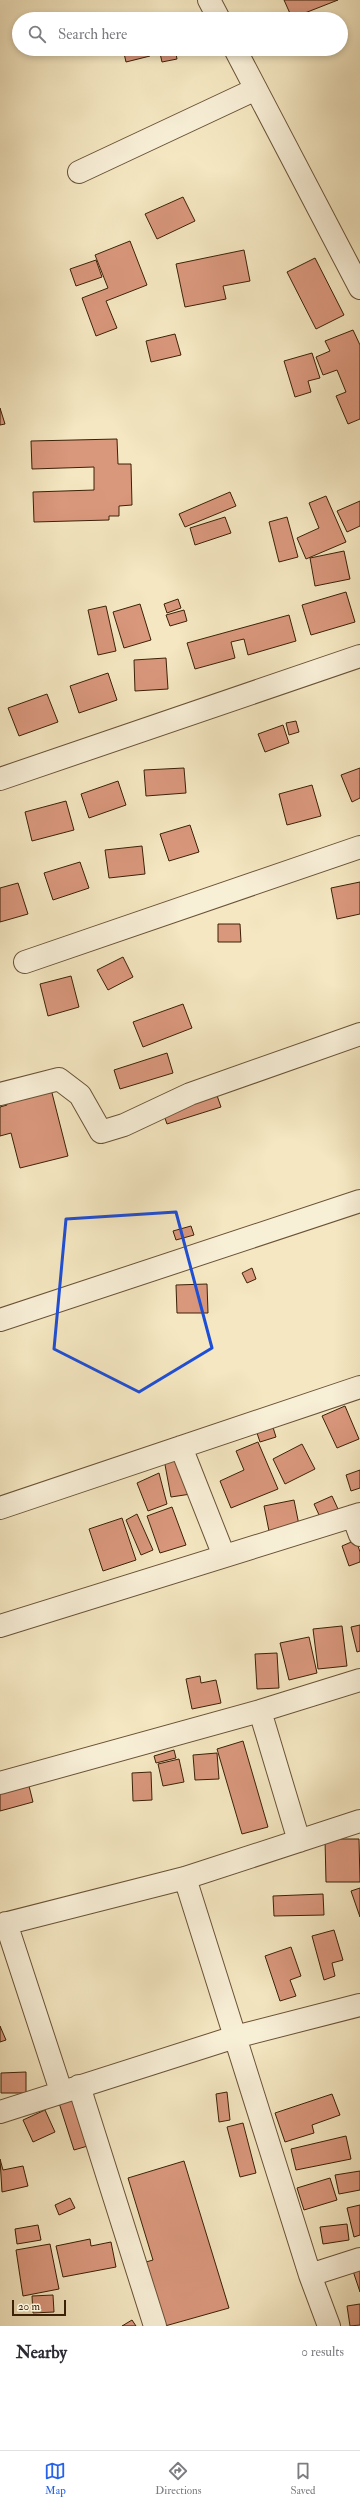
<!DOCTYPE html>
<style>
:root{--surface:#fff;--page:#f7f7f7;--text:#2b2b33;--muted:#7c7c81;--line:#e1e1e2;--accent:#2563eb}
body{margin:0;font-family:"IM FELL Double Pica",serif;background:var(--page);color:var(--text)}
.scale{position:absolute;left:12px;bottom:10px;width:54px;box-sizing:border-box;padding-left:4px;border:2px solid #3c2107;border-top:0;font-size:11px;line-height:14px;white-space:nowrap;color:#3c2107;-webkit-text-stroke:3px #f8efd7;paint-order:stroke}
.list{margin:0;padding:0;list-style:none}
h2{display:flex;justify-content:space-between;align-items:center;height:52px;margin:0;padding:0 16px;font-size:17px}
h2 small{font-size:13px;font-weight:400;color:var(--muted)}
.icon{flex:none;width:22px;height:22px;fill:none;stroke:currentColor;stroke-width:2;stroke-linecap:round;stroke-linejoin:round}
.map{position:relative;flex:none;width:360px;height:2326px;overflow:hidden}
.search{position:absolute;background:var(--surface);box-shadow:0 2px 6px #0003;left:12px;right:12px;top:12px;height:44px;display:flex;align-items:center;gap:10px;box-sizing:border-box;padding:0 14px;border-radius:22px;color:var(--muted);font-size:15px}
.sheet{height:124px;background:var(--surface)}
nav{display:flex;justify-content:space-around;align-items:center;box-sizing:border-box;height:56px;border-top:1px solid var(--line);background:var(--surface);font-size:11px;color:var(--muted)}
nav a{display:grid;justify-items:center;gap:2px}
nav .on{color:var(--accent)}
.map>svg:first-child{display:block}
.building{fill:#d9977c;stroke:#3c2107}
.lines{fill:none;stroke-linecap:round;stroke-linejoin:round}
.minor-casing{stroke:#6a5236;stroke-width:24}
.minor{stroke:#f8efd7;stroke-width:22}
.marked{fill:none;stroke:#1d4ed8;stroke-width:3;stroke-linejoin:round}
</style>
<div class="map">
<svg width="360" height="2326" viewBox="0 0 360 2326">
<rect width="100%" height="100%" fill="#f4e7c1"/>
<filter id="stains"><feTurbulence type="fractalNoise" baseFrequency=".005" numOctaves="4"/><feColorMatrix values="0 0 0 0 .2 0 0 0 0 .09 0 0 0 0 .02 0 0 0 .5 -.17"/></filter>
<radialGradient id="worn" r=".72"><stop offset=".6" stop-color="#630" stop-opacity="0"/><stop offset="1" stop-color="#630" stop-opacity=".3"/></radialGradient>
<path class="building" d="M284,0H338L292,18Z
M123,49H148L150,56L126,62Z
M159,49H175L177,59L162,62Z
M183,197L195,221L157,239L145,214Z
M130,241L147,285L106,301L117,328L96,336L82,298L108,288L95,255Z
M244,250L250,281L223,286L226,299L185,307L176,264Z
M315,258L344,315L316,329L287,272Z
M96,260L102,277L76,286L70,269Z
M353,330L360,345V419L348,424L336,396L346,392L337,370L323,375L316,357L330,351L325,341Z
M175,334L181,355L151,362L146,341Z
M312,353L320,378L308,381L311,392L295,397L284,361Z
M0,408L5,424L0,425Z
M117,439L118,464H131L132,505L119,506V516H109V520L34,522L33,492L94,490V467L32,469L31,441Z
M230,492L236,506L185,527L179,514Z
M326,496L346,542L306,559L297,538L319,528L309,503Z
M360,501V526L347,532L337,511Z
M225,517L231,533L195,545L190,528Z
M287,517L298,557L279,562L269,522Z
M344,551L350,579L315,586L310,558Z
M346,592L355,622L311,635L302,605Z
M178,599L181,608L167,613L164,604Z
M140,604L151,640L124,648L113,612Z
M106,606L116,651L98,655L88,610Z
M184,610L187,621L170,626L166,615Z
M289,615L296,641L248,655L244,639L231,642L235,658L195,669L187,643Z
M166,658L168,689L135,691L134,660Z
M108,673L117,700L79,713L70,686Z
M47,694L58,722L19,736L8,708Z
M296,721L299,732L289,735L286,723Z
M283,725L289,743L265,752L258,734Z
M184,768L186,793L146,796L144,770Z
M360,768V798L352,802L341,775Z
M118,781L126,805L89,818L81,794Z
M312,785L321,816L287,825L279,794Z
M66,801L74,830L32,841L25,812Z
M190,825L199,852L169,861L160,834Z
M142,846L145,874L109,878L105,850Z
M80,862L89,888L53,900L44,873Z
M360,882V914L337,919L331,888Z
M18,883L28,914L0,922V888Z
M218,924H240L241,942H218Z
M123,957L133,977L108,990L97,970Z
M71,976L79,1007L48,1016L40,984Z
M183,1004L192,1028L143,1047L133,1022Z
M167,1053L173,1073L120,1089L114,1070Z
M212,1081L221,1107L167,1124L158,1098Z
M51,1089L68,1156L20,1168L11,1133L0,1136V1107L7,1105L6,1101Z
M191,1226L194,1235L176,1240L173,1231Z
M252,1268L256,1279L247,1283L242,1273Z
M207,1284L208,1313H177L176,1285Z
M345,1406L359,1439L337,1448L322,1416Z
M271,1421L276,1437L260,1442L255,1427Z
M258,1442L278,1489L231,1508L220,1481L244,1470L236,1451Z
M302,1444L315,1469L285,1484L273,1459Z
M183,1450L191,1494L171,1497L163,1454Z
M360,1470V1488L351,1491L346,1475Z
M159,1473L167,1504L148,1511L137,1483Z
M332,1496L338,1509L320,1517L314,1504Z
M294,1500L300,1530L270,1536L264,1506Z
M172,1507L186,1545L160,1553L147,1516Z
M137,1514L153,1550L141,1555L126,1520Z
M122,1518L136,1560L103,1571L89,1529Z
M356,1540L360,1552V1562L349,1566L342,1546Z
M360,1625V1651L357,1652L351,1627Z
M342,1626L347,1666L318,1669L313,1629Z
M309,1637L317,1673L289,1680L280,1643Z
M277,1653L279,1688L257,1689L255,1654Z
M200,1676L201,1683L216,1680L221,1703L192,1709L186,1679Z
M243,1741L268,1827L242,1834L217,1749Z
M174,1750L176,1758L156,1763L154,1756Z
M217,1753L219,1779L195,1780L193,1755Z
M179,1759L184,1782L163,1786L158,1764Z
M151,1772L152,1800L133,1801L132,1773Z
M28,1782L33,1802L0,1811V1790Z
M325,1839H359L360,1882H326Z
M360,1888V1917L351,1891Z
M323,1894L324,1915L274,1916L273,1896Z
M334,1930L343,1960L332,1963L335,1976L324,1980L312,1936Z
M291,1947L301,1976L290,1980L296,1996L280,2001L265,1956Z
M0,2026L6,2040L0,2042Z
M26,2072V2093H1V2073Z
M227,2092L230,2120L219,2122L216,2094Z
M332,2094L340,2115L312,2125L314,2133L285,2142L275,2113Z
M76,2098L91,2145L74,2150L59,2103Z
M45,2110L55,2132L33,2142L23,2120Z
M243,2123L256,2173L240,2177L227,2127Z
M346,2136L351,2159L296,2170L291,2149Z
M0,2159L3,2170L23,2166L28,2186L2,2192Z
M184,2161L229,2308L165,2326L146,2262L153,2260L128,2178Z
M360,2171V2190L339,2194L335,2175Z
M330,2178L337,2200L304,2210L297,2188Z
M70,2198L75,2208L59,2215L55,2205Z
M360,2205V2235L354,2237L347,2208Z
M347,2224L349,2240L323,2244L320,2227Z
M38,2225L41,2240L17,2244L15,2229Z
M90,2239L91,2246L111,2242L116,2267L63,2277L56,2246Z
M50,2244L59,2289L23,2296L16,2250Z
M360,2269V2292L353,2271Z
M53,2295L54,2312L33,2313L32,2296Z
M360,2304V2325L350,2326L347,2306Z
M132,2320L136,2326H122Z"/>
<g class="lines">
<g class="minor-casing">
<path id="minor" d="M209,0L219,19
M235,49L360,288
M79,172L256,89
M0,779L360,656
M25,962L360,847
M0,1094L59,1079L80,1095L101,1132L124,1125L190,1094L360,1034
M0,1320L360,1201
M181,1447L224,1556
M0,1508L360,1387
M353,1516L360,1535
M0,1626L360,1514
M260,1711L299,1841
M0,1783L260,1711L360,1680
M185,1878L310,2275L329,2326
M6,1923L61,2091
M0,1925L185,1878L360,1821
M79,2086L155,2326
M0,2112L235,2037L360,2005
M310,2275L360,2259"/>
</g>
<use href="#minor" class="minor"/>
</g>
<path class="marked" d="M176,1212L212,1348L139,1392L54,1349L66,1219Z"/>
<rect width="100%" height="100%" filter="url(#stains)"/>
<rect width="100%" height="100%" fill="url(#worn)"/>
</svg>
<div class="scale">20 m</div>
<div class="search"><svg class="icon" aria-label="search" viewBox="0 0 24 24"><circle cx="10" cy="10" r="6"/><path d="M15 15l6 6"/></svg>Search here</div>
</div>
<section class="sheet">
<h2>Nearby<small>0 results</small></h2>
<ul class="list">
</ul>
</section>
<nav>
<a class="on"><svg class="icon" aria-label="map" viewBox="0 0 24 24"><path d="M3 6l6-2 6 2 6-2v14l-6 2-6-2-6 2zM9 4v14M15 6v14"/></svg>Map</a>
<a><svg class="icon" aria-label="directions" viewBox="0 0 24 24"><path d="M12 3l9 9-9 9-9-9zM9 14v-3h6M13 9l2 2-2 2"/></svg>Directions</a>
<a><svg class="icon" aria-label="saved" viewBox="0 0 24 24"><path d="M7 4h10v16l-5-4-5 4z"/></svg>Saved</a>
</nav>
